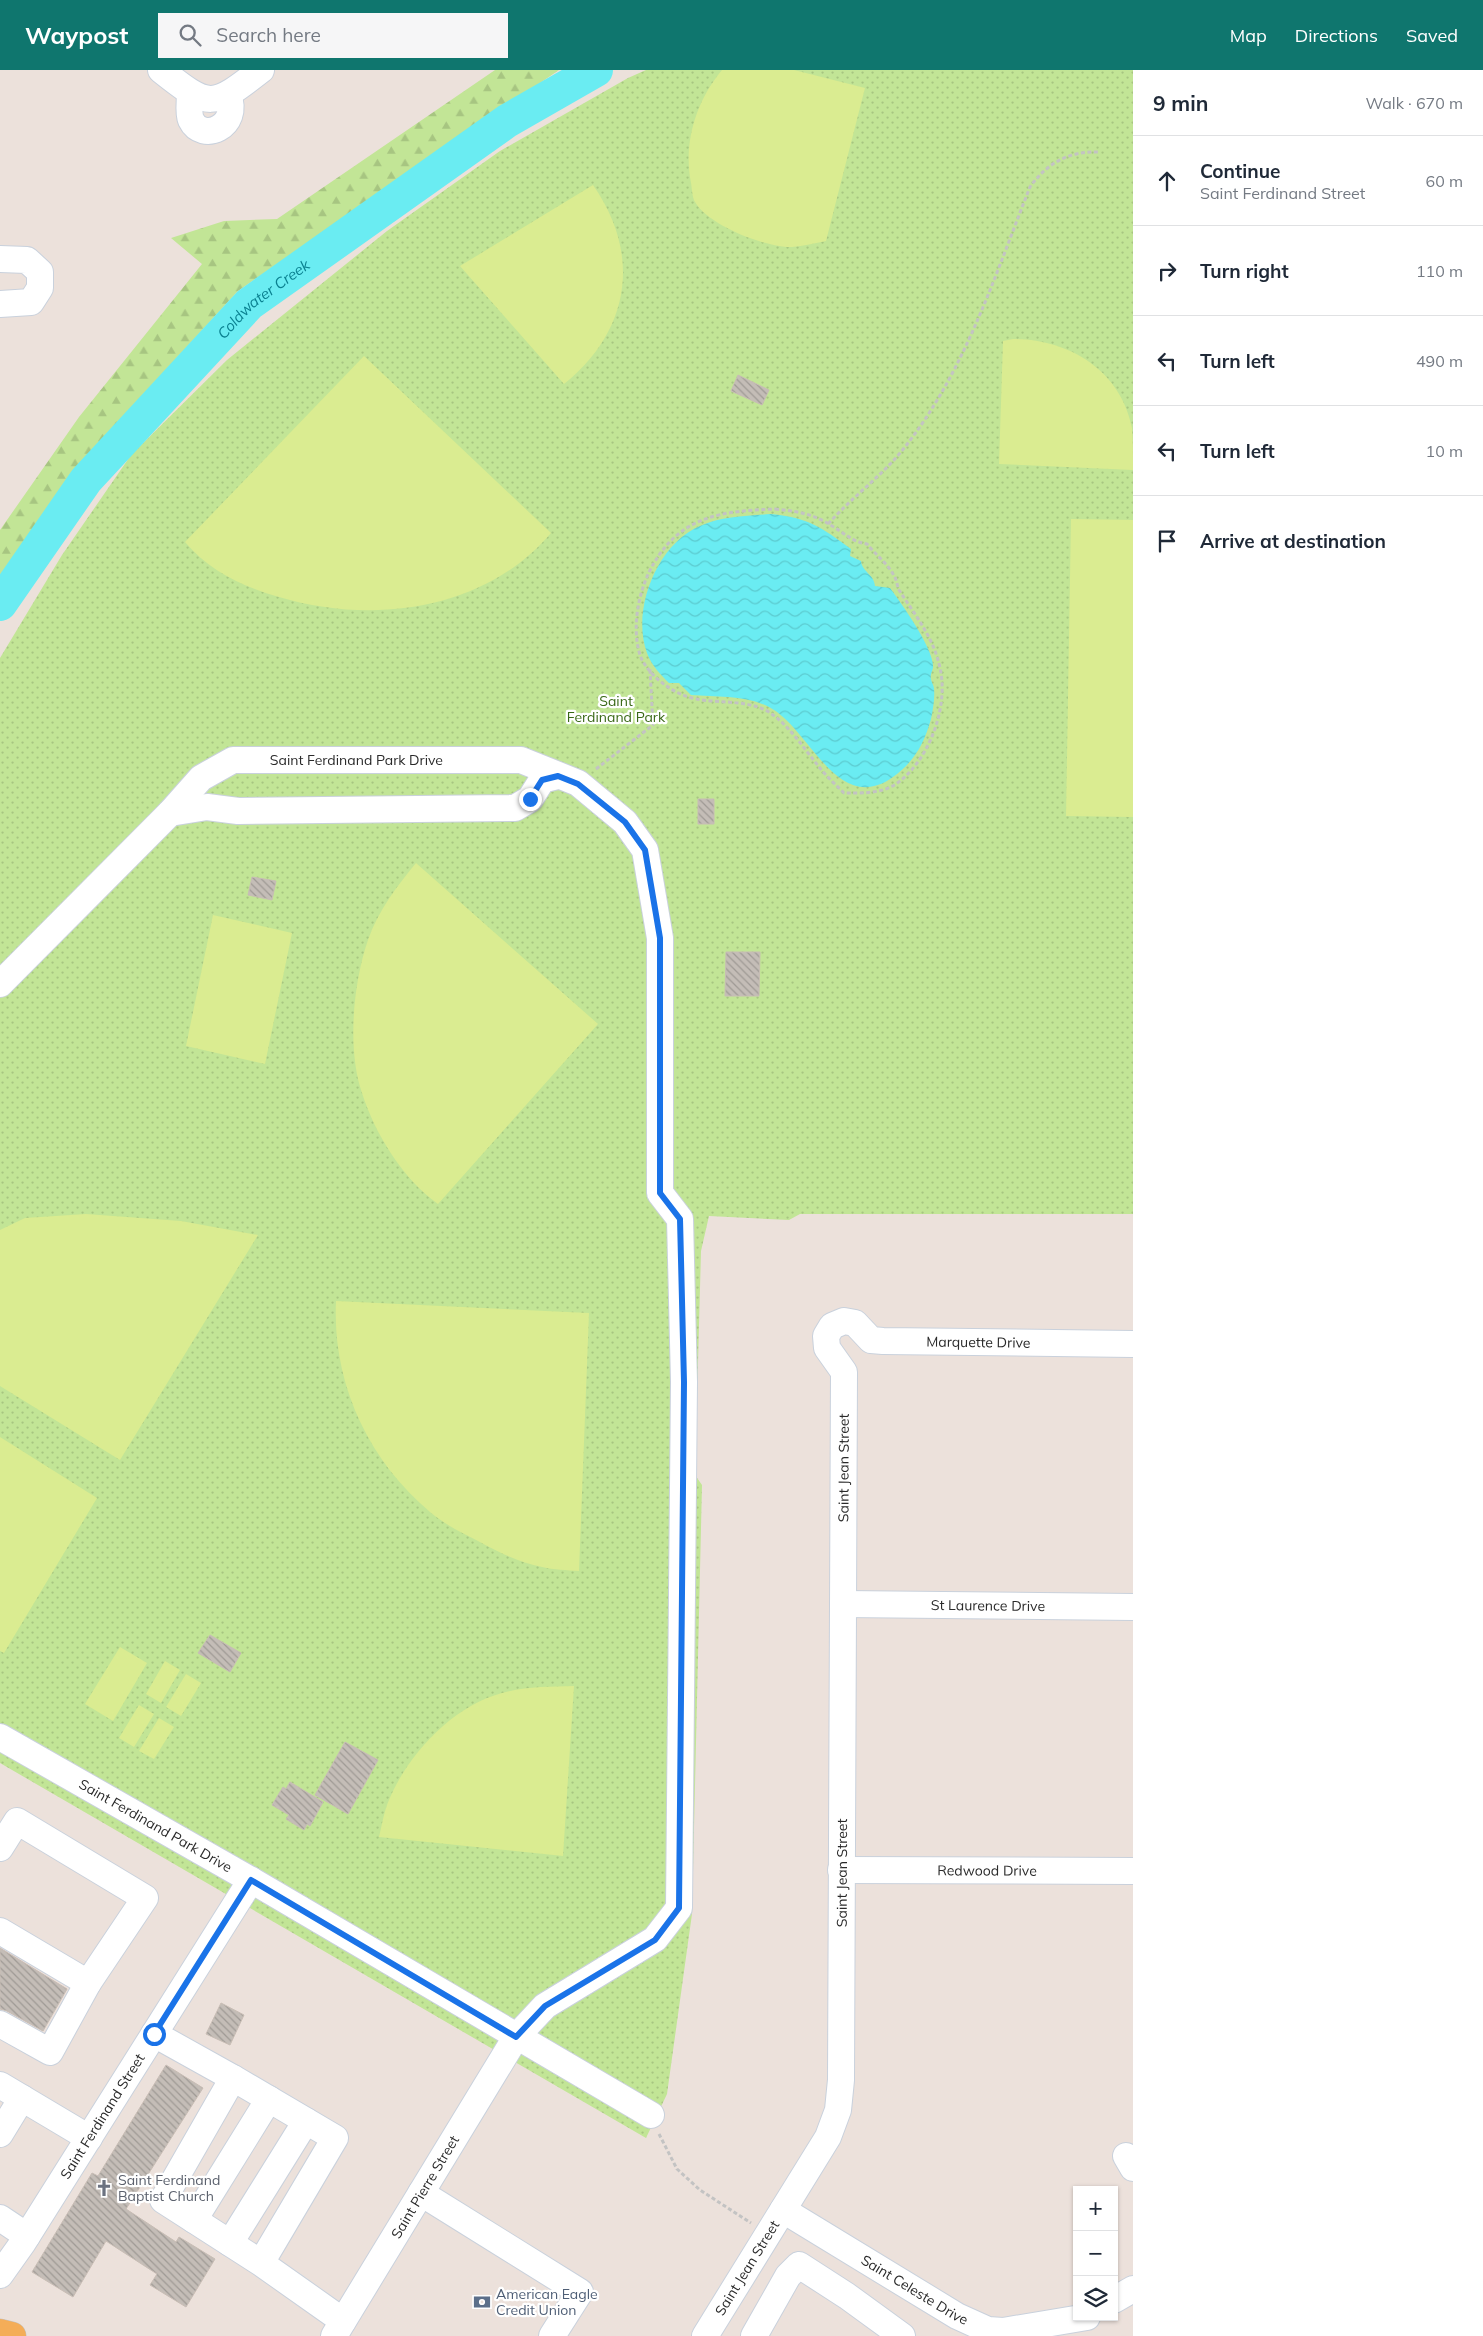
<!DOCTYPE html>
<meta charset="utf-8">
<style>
:root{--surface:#fff;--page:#f6f6f7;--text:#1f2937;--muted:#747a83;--line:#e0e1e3;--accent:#0f766e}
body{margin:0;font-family:Mulish,sans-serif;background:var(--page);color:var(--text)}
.controls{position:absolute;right:15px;bottom:15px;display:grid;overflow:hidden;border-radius:0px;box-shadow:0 1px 4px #0004}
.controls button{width:45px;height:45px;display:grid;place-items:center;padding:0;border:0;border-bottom:1px solid var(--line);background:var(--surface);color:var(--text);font:25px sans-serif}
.stop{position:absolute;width:15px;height:15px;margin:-11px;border:4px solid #1a73e8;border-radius:50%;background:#fff}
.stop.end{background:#1a73e8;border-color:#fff;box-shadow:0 1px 5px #0008}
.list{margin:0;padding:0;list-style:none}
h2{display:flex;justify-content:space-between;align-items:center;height:65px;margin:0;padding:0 20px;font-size:21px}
h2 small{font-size:16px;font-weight:400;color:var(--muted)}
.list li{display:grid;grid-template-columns:32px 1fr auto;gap:15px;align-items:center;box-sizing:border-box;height:90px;padding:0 20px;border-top:1px solid var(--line)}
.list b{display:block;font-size:19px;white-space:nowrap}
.list p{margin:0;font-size:16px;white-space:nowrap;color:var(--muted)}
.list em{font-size:16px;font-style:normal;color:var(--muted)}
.icon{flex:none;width:28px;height:28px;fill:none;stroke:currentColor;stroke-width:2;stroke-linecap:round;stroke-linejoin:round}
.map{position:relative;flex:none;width:1133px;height:2266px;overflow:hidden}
header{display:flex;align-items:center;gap:30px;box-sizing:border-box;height:70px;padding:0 25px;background:var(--accent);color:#fff}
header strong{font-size:24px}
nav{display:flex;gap:28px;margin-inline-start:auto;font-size:18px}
.search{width:350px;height:45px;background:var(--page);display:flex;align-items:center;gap:12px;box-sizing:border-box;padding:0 18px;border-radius:0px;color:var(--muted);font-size:19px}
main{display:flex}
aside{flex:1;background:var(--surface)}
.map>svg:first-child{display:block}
.forest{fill:url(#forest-firs)}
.park{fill:url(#park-dots)}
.pitch{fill:#daec91}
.water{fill:url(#water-waves)}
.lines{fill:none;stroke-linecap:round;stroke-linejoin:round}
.river{stroke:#6aecf2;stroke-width:34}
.building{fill:url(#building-back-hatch);stroke:#c8bdb5}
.minor-casing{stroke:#c9d1dc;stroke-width:28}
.major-casing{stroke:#c3c3c3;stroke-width:29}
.path{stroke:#c3c3c3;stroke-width:3;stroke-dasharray:4 2.5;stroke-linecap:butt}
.minor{stroke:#fff;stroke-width:26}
.major{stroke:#f4ad58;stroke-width:28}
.route{stroke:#1a73e8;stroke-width:6}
.labels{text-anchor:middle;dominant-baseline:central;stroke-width:4.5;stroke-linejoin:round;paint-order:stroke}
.park-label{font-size:14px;fill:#3a6918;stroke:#fff}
.street-label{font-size:14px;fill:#2a2a2a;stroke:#fff}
.worship-label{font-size:14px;fill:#5b616d;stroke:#fff;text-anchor:start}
.service-label{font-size:14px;fill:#4e5e75;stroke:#fff;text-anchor:start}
.water-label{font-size:15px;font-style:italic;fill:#0a8090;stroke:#fff}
</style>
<header>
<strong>Waypost</strong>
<div class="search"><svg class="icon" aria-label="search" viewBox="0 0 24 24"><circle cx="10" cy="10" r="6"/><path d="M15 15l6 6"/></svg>Search here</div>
<nav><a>Map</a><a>Directions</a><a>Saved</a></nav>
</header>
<main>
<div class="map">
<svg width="1133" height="2266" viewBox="0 0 1133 2266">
<defs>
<pattern id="forest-firs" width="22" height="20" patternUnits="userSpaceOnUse" patternTransform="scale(1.25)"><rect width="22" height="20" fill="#c2e596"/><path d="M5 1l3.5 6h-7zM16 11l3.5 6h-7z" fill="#a7c581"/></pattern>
<pattern id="park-dots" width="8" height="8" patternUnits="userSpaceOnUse" patternTransform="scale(1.25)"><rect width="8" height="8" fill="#c2e596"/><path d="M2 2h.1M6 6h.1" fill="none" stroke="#a7c581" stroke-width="1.8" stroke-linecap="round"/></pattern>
<pattern id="water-waves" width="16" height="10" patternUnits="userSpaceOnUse" patternTransform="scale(1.25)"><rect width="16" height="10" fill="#6aecf2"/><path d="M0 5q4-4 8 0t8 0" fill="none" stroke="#5ccbd0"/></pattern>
<pattern id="building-back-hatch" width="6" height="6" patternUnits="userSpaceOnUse" patternTransform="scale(1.25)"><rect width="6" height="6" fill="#c4bdb7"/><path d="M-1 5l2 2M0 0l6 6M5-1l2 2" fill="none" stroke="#9f9a95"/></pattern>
</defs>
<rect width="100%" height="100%" fill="#ece1db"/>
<path class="forest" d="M495,0H559L238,221L84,389L0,505V460L79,347L202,194L171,168L224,151L277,149Z"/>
<path class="park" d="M646,0H1133V1144H800L789,1150L709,1146L701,1181L695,1405L702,1415L692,1844L667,2024L646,2068L0,1693V588L62,485L131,385L227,290L387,161L500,81L628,8Z"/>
<path class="pitch" d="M722,0H794L865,18L826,171C815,173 803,176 792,177C766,178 708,155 695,132C692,127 692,118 691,113C683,73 696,31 722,0Z
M593,115C642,185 630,261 564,314L460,196Z
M1013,269C1068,269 1121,300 1132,358C1133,371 1133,386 1133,400L999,394L1003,271Z
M364,286L551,463C485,541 372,555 279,527C244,517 209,501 185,472Z
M1071,449L1133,450V747L1066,746Z
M416,793L598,954L438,1134C403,1109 375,1064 362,1023C347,980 353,913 368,870C378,841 397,816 416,793Z
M213,845L292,863L265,994L186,976Z
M86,1144L181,1151L258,1165L120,1390L0,1316V1160L25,1148Z
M336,1231L589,1243L579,1501C567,1500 554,1500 542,1497C520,1493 498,1482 478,1471C462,1463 444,1454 430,1442C368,1390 332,1313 336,1231Z
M0,1367L97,1428L4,1583L0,1581Z
M120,1577L147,1593L113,1651L85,1634Z
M165,1591L180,1600L161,1633L146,1624Z
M186,1604L201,1613L181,1646L166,1637Z
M574,1616L563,1786L379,1767C382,1755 384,1741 389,1730C408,1684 453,1636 502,1623C526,1616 549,1617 574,1616Z
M139,1635L154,1644L134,1677L119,1668Z
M159,1648L174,1657L154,1689L139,1681Z"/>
<path class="water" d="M771,444C809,448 821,457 851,479L850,486L861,491C862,502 874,504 875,516L890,518C901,533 935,580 933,598C932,602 930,604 931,609C931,612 934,615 934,619C935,628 933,639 931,649C924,674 914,692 893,707C837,747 810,658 769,637C746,625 717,627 691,625L679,613H669C660,604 652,596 647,583C631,540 657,474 700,456C722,446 747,446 771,444Z"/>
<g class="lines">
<path class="river" id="s1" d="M0,534L86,410L249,234L507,51L596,0"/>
</g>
<path class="building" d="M738,305L769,320L762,335L731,321Z
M698,729H714V754H698Z
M252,807L276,811L272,830L248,825Z
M726,882H760L759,926H725Z
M210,1565L241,1583L230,1602L198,1583Z
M345,1672L378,1690L348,1744L315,1725Z
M290,1712L323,1732L310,1756L307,1754L304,1760L286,1749L289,1745L272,1735L283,1717L286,1719Z
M0,1878L67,1919L43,1961L7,1941L0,1939Z
M221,1933L244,1945L230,1975L206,1964Z
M166,1995L203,2018L126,2139L176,2172L179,2167L215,2189L186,2237L150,2215L157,2204L106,2171L73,2227L32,2202L92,2103L98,2106Z"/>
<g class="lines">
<g class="minor-casing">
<g id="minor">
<path d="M161,0C210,39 212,38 261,0"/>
<path d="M190,23C190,31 188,43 191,50C202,73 241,57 228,25"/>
<path d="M0,189L27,190L40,202V218L31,232L0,234"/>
<path d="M170,743L207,737L238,741L515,738L530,729L542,710L558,706"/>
<path id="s2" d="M0,914L170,743L201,708L233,690H521L578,713L625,752L645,780L660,868V1123L680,1149L684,1312L679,1838L655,1869L545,1936L516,1967L334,2266"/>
<path id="s3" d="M843,1534L1133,1537"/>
<path id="s4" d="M0,1667L251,1810L651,2045"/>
<path d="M0,1778L17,1751L145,1828L88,1913L0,1861"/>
<path id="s5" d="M841,1800L1133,1801"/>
<path d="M0,1954L50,1982L88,1913"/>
<path d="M154,1964L233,2008"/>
<path d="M0,2015L89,2068"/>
<path d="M0,2064L22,2028"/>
<path d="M1126,2086L1133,2098"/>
<path d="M421,2123L580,2222L552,2266"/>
<path id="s6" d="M783,2140L957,2246L988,2260L1003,2261L1087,2247"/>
<path d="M0,2148L27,2166"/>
<path d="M194,2150L269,2029"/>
<path d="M230,2173L306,2051"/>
<path d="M261,2193L335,2068L233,2008L163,2130L261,2193L343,2251"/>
<path id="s7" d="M0,2205L22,2174L251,1810"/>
<path d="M1114,2230L1133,2219"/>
<path id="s8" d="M705,2266L828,2067L838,2040L841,2010L844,1302L827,1278L826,1266L832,1256L844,1251L855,1253L871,1270L883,1271L1133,1274"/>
<path d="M754,2266L788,2206L799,2195L847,2226L902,2266"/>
</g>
</g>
<g class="major-casing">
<path id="major" d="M0,2263L12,2266"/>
</g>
<path class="path" d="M775,439C796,441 814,444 832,456C844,463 853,472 867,474C875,484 889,495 894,506C897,510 897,516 899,520C915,545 934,568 940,598C949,637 929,691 896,714C881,724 861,723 844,723C836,715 827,707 820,698C804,679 790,656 769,642C743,627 710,636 683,625C667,619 646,602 640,585C631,556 639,518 654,493C682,445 724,441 775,439Z
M828,454C854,425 885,404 908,373C966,298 995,205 1030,117C1047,93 1069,81 1099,82
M596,699L653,655L650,599
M659,2064L677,2099L700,2120L751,2153"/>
<use href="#minor" class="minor"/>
<use href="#major" class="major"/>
</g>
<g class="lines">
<path class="route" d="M154,1964L251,1810L516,1967L545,1936L655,1870L679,1838L684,1312L680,1149L660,1123V868L645,780L625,752L578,714L558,706L542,710L530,729"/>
</g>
<defs>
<g id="church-bare" transform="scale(1.35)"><path d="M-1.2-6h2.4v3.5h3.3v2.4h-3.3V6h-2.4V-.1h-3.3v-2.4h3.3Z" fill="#6b7280" stroke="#fff" stroke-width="2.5" paint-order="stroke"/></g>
<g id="bank-bare" transform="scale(1.35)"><path d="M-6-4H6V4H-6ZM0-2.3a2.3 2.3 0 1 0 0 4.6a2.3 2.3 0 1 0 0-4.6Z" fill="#5c6f8a" stroke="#fff" stroke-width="2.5" paint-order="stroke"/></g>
</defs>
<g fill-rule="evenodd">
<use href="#church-bare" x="104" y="2118"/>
<use href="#bank-bare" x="482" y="2232"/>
</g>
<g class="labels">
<g class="park-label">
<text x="616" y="631">Saint<tspan x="616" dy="16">Ferdinand Park</tspan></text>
</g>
<g class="street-label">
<text stroke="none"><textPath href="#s2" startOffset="448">Saint Ferdinand Park Drive</textPath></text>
<text stroke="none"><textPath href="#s8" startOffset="1209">Marquette Drive</textPath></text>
<text stroke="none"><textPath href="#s8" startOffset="905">Saint Jean Street</textPath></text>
<text stroke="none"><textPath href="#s3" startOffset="145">St Laurence Drive</textPath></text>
<text stroke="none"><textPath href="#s4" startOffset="179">Saint Ferdinand Park Drive</textPath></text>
<text stroke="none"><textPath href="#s5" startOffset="146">Redwood Drive</textPath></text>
<text stroke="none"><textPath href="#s8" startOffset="500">Saint Jean Street</textPath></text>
<text stroke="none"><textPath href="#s7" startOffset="189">Saint Ferdinand Street</textPath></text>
<text transform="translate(425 2117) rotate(-59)">Saint Pierre Street</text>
<text stroke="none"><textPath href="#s8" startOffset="80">Saint Jean Street</textPath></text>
<text stroke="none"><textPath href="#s6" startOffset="154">Saint Celeste Drive</textPath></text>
</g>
<g class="worship-label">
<text x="118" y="2110">Saint Ferdinand<tspan x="118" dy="16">Baptist Church</tspan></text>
</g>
<g class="service-label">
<text x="496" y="2224">American Eagle<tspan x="496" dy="16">Credit Union</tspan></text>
</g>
<g class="water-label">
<text stroke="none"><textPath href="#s1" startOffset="405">Coldwater Creek</textPath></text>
</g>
</g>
</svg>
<div class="controls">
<button>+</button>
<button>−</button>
<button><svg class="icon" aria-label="layers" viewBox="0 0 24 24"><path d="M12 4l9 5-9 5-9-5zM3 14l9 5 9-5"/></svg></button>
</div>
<div class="stop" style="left:154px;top:1964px"></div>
<div class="stop end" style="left:530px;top:729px"></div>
</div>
<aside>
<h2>9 min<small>Walk · 670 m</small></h2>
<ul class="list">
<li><svg class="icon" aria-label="ahead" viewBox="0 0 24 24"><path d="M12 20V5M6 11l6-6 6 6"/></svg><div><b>Continue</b><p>Saint Ferdinand Street</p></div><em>60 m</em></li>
<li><svg class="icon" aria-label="right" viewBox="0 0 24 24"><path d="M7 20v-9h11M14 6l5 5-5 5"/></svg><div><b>Turn right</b></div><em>110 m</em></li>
<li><svg class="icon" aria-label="left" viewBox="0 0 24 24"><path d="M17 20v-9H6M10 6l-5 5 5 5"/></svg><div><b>Turn left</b></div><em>490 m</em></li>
<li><svg class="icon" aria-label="left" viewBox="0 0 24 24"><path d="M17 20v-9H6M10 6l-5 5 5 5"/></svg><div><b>Turn left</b></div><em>10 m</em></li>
<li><svg class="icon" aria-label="arrive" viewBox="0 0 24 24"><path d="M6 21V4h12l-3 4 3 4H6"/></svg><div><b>Arrive at destination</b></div></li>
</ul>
</aside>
</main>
